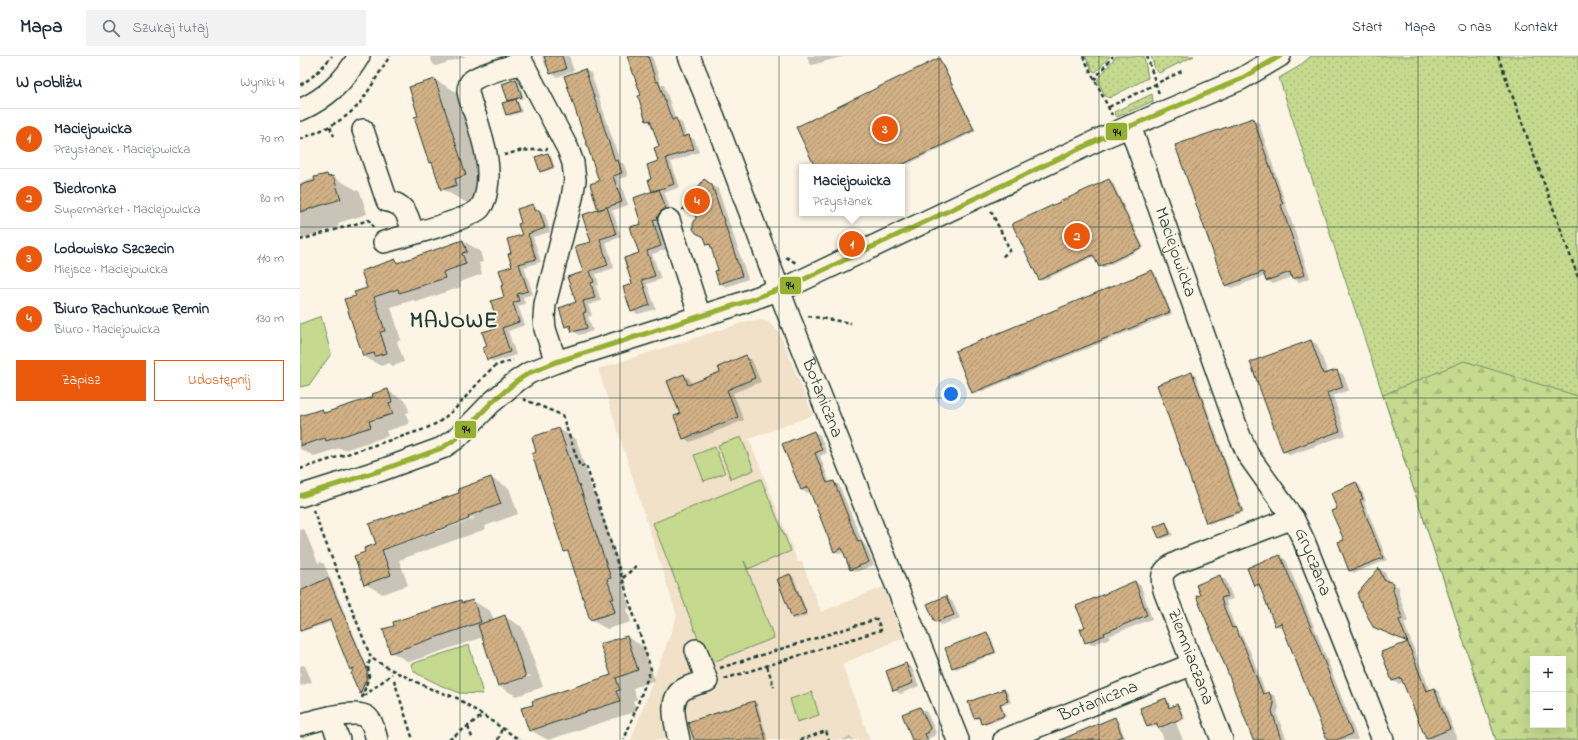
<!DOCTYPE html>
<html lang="pl">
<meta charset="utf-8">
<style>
:root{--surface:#fff;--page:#f2f2f3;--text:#1f2937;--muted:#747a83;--line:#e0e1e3;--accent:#ea580c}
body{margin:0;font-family:"Indie Flower",sans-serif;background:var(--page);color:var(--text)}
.controls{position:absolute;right:12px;bottom:12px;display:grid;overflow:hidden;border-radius:0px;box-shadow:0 4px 16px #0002}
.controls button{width:36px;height:36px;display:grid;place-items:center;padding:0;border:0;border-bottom:1px solid var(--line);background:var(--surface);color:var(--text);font:20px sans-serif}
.you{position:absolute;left:651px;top:338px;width:14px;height:14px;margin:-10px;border:3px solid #fff;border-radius:50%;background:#1a73e8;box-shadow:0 0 0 6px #1a73e833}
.badge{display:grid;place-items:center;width:26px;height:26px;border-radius:50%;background:var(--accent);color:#fff;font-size:13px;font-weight:700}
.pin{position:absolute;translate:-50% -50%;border:2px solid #fff;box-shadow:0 1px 4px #0006}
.popup{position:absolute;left:499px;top:108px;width:106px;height:52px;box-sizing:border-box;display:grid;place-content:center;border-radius:0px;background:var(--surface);filter:drop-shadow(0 1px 3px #0005);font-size:13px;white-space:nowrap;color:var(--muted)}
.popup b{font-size:15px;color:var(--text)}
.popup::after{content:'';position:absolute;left:50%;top:100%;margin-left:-8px;border:8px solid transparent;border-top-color:var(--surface)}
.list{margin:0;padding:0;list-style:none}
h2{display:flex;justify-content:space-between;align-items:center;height:52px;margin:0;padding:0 16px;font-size:17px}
h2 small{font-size:13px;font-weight:400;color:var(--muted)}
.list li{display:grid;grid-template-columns:26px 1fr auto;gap:12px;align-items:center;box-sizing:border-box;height:60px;padding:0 16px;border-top:1px solid var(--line)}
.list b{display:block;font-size:15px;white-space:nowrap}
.list p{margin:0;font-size:13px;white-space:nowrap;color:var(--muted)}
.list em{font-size:13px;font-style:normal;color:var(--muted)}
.actions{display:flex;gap:8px;padding:12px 16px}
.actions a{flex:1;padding:9px 0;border:1px solid var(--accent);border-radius:0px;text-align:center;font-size:14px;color:var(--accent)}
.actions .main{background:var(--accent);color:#fff}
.icon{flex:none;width:22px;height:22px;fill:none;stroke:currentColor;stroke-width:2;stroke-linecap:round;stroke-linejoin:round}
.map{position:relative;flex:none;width:1278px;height:684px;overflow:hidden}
header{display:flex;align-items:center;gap:24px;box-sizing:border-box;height:56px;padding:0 20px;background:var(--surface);border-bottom:1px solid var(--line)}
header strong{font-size:19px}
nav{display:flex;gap:22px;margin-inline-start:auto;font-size:14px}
.search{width:280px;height:36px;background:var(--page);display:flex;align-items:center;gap:10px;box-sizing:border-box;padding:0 14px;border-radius:0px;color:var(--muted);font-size:15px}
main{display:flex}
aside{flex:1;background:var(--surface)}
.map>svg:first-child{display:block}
.built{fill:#f0e1c8}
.grass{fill:url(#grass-dots);stroke:#728c62;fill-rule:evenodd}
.forest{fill:url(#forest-firs);stroke:#728c62;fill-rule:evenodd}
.park{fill:#c5da8f;stroke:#728c62}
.shadow{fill:#0003;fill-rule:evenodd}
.building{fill:url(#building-hatch);stroke:#1f3d34}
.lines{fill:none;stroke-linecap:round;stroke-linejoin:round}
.minor-casing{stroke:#1f3d34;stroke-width:24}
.path{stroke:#1f3d34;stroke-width:2.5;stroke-dasharray:4 3;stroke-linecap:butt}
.minor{stroke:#fcf5e5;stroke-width:21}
.bus-1-casing{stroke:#fcf5e5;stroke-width:8}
.bus-1{stroke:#95b031;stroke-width:5}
.grid{fill:none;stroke:#1f3d34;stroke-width:1;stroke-opacity:0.55}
.labels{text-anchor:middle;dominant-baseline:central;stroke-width:4;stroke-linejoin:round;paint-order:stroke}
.street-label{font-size:18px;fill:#1f3d34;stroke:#fcf5e5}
.district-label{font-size:22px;font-weight:bold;letter-spacing:1px;fill:#1f3d34;stroke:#fcf5e5}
.line-badge{stroke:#fcf5e5;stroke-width:1.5}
.pale-badge-label{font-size:11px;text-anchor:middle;font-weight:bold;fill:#111}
</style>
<header>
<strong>Mapa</strong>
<div class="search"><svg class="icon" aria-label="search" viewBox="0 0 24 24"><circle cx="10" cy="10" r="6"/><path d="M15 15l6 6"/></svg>Szukaj tutaj</div>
<nav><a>Start</a><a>Mapa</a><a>O nas</a><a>Kontakt</a></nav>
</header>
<main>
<aside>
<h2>W pobliżu<small>Wyniki: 4</small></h2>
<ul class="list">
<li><span class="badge">1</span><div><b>Maciejowicka</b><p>Przystanek · Maciejowicka</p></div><em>70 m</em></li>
<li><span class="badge">2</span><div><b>Biedronka</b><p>Supermarket · Maciejowicka</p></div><em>80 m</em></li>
<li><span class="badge">3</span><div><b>Lodowisko Szczecin</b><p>Miejsce · Maciejowicka</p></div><em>110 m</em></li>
<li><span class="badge">4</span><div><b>Biuro Rachunkowe Remin</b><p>Biuro · Maciejowicka</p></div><em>130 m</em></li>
</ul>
<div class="actions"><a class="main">Zapisz</a><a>Udostępnij</a></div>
</aside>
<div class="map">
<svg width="1278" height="684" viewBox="0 0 1278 684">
<defs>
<pattern id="grass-dots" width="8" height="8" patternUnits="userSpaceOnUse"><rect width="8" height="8" fill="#c5da8f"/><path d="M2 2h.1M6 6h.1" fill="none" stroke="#a9bc7c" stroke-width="1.8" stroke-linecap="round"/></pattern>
<pattern id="forest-firs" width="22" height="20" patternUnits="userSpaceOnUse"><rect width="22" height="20" fill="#c5da8f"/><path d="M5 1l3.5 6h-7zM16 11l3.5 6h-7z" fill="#a9bc7c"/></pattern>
<pattern id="building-hatch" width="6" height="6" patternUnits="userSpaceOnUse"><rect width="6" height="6" fill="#d3b186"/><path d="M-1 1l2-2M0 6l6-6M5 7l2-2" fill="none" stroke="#ab916e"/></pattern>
</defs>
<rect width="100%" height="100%" fill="#fcf5e5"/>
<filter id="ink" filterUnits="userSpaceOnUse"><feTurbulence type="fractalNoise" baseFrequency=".025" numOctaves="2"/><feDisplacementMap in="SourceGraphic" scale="8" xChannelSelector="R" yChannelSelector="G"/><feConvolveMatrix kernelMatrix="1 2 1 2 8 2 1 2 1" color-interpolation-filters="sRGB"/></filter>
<g filter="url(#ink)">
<path class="built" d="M461,264L468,266L479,276L513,359L449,383L498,506H502L521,556L583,531L603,582L542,608L570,684H331L377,560L298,313L448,265Z"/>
<path class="grass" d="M785,0H810L796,16L793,15Z
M816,0H844L848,22L809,42L805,40L798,25V23Z
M851,0H894L859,17L855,13Z
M1011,0H1278V684H1196L979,22L998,11ZM1233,603H1263V669H1233Z
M852,38L853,45L817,61L814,56Z"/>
<path class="forest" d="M1164,305L1278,340V684H1196L1083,339ZM1233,603H1263V669H1233Z"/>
<path class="park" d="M21,260L31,298L9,329L0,331V268Z
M441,381L454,414L431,423L418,389Z
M415,391L425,417L404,425L394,399Z
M461,423L491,495L448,513L444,505L474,582L408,608L353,467Z
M169,589L183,638L160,637L142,630L116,617L112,612L111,608Z
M512,636L519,659L497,666L490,643Z"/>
<path class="shadow" d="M130,0H167L136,10L133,8Z
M242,0H269L274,15L257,21L251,17L249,12L246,11Z
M329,0H352L361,28L364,29L376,64L382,67L387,81L389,80L395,84L399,96L371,106L380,131L364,137L365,138L371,156L363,166L358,168L367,193L352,198L361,223L347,228L356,253L338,258L332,255L334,228L340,198L343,168L354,136L352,123L360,105V91L352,68L347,65L342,40Z
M507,0H545L512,9L509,7Z
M639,3L641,5L676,75L602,111H516Z
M285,14L291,17L320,106L324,108L328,120L319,123L328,149L311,155L313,156L321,181L306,186L314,212L296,218L299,229L296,230L301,245L288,249L292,259L288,261L293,275L279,279L266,270L277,247L301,154L300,126L265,20Z
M135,24L162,39L193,134L169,148L142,133L134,109L130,106L119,60Z
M216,24L219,26L224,42L216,44L218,45L222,56L210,60L207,58L210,45L208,44Z
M953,63L959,67L1010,222L999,226L991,221L973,228L967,224L965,220L932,232L926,229Z
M248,98L251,100L255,112L244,116L241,115Z
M27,119L31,121H33L60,136L67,158L38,167L39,170L0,183V127Z
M404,124L418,133L448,223L426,231L420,227V215L412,191L407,188L397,162V154L389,157L383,154Z
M809,124L812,125L844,192L803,212L800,210L795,200L742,225L740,223Z
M233,149L245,158L250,176L233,181L241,206L224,211L233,238L223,241L225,248L218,250L225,269L208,275L216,299L194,306L188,303V291L197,273V260L206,242L205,229L213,211V198L223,179V167Z
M163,185L180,195L183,206L179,207L182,218L160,226L161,231L117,246L113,244L91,251L101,284L97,286L104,306L93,310L89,307L81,310L63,300L57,240L68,233L96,205L100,207Z
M852,215L855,217L872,258L675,338L673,336Z
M1011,285L1017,288L1028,318L1036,315L1043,318L1049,334L1033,340L1046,379L990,399L984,395Z
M446,301L452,304L461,326L433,337L444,364L390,386L384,382L381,358L384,319L390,323L392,329L421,317Z
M892,317L895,319L944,456L909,468L907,467Z
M88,335L106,345L109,356L106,357L109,368L86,375L88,380L44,394L40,392L14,400L0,393V361L22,354L27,357L74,341Z
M259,373L276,383L293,437L296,439L327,531L323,532L330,552L327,553L331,566L307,573L291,564L270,498L265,495L238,397Z
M514,376L520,379L527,397L520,400L530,427L534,426L539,429L563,487L566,490L574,509L556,516L551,513L544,496L540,498L534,495L511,435L507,437L501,434Z
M191,422L209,432L218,458L185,470L186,473L99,504L108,529L83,538L65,528L77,489L160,437L159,433ZM174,461V463L90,492V490Z
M1056,427L1060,430L1066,445L1064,446L1087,504L1054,517L1050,515L1039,487L1045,485L1039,453Z
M866,467L868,469L873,479L862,483L860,482Z
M2,473L5,475L18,507L21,506L24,508L69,615V623L63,639L60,638L53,618L54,615L51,613L32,566L0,576V474Z
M980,500L986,504L1018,580L1058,684H1028L984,571L981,572L976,569L961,532L955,529L971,504Z
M1079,513L1085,516L1089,526L1099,531V538L1108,565L1104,567L1130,635L1134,633L1139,636L1158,684H1127L1104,626L1099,628L1093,625L1082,597L1109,587L1074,571Z
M490,519L493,520L508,559L496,563L493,562L478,524Z
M920,521L926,524L933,543L926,545L928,553L936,573L940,576L950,595L966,638L969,637L975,640L979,651L977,659L987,684H962L901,539Z
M835,526L841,530L852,563L809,580L810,582L792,589L786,586V572Z
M646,541L652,545L660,562L642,569L636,566Z
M161,545L165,547L173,545L190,555L194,564L205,561L222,571L243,631L216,640L199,630L183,581L109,606L91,596ZM230,619L231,620L210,627V625Z
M687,577L690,579L697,597L656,613L653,611Z
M327,581L344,591L355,624L333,632L337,643L333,645L337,655L248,684L230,674L312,620Z
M606,608L612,612L619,630L600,638L594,634Z
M3,609L5,610L12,626L0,630V610Z
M704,634L707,635L711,646L702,650L706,661L685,669L682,667L680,662L677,663L675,662Z
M865,643L868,645L871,652L877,649L880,651L885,663L876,667L883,684H864L858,669L851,672L848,670Z
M454,646L457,647L468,684H395Z
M620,652L626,655L636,676L634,680L624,684H615Z
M814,662L818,665L826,684H763Z
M550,681L554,684H541Z"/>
<path class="building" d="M244,0H262L266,13L250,18Z
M327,0H348L356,26L358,25L372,64L376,62L383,81L389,79L394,93L366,102L374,128L352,136L348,124L351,123L347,109L358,105L354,92L359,90L350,64L346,65L338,40L341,39Z
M639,2L674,74L597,111H515L496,71Z
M285,13L315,105L318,104L322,117L313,120L322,146L298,154L290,128L299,125L264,20Z
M135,23L166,119L155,123L157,129L141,134L132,106L129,107L114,61L118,60L109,31Z
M216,23L222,41L208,45L202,28Z
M216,43L220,55L206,59L202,47Z
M953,62L983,148L981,149L1005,219L992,223L990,216L966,225L963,216L925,230L875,89Z
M248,97L253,111L240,116L235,101Z
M27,118L28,121L33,120L41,143L0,156V129L15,125L14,121Z
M404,123L412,129L442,220L419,228L415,215L418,214L410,188L407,189L404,181L396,177L393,173V168L396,162L395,159L398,149L382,154Z
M809,123L842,191L799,211L793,199L739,224L712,168Z
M359,133L366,153L360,156L357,163L353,164L361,190L347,195L355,220L342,224L350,249L331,256L323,231L332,228L324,202L339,197L330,171L341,168L333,142Z
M233,148L235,155L239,154L245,172L228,178L236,203L219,208L228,235L217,238L219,245L213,247L219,266L202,272L210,296L187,304L183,292L187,290L182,276L196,272L192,261L195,260L191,245L204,241L201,230L204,229L199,214L212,210L208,198L211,197L207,183L222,179L218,168L221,167L217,153Z
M307,151L316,178L300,183L308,209L290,215L294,226L291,227L295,242L283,245L286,256L283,257L287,272L272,276L270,269L265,271L259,252L276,246L267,221L283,216L275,190L291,186L282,159Z
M163,184L167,196L162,197L166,208L143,216L145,222L99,237L98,233L74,241L85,275L80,276L87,297L75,300L74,297L63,300L44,243L56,240L54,236L67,232L61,215L96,203L97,207Z
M852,214L870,256L672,337L655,295Z
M1011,284L1023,318L1037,314L1043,331L1027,337L1040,375L983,396L950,306Z
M446,299L455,322L427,334L438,361L383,383L374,360L380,358L367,325L384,318L388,329L420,316L418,311Z
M892,316L942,455L906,467L857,329Z
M88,333L92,346L89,347L93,358L69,365L71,371L26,385L25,382L0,390V360L22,353L24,357L73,341L72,338Z
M259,372L278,428H279L311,522L307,523L314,543H311L315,556L290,564L268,495L264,496L232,398L236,396L232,381Z
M514,375L522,394L515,397L527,427L534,425L558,486L561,485L569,506L550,514L542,492L534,496L508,431L501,434L482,388Z
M191,421L201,448L168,460L169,463L82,494L91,519L64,529L54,500L65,496L64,492L76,488L69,468L159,437L158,433Z
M1056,426L1063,443L1060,444L1083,502L1049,515L1038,486L1044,484L1031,455L1037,453L1031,437Z
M866,466L870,478L859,482L854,471Z
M980,499L1013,576L1052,678L1036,684H1027L981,567L975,570L959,528L954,530L947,512L970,502V503Z
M1079,512L1084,524L1094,527L1093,534L1102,562L1099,564L1113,600L1126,635L1134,632L1150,673L1126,683L1101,622L1092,625L1081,596L1108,586L1073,571L1058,541V537Z
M490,518L506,557L492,562L477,523Z
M920,519L928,540L921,542L923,549L932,572L935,571L945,592L963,638L969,636L974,648L972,655L981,684H953L926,612L896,540L900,539L896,529Z
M28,522L67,613V621L60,638L51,618L54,612L50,614L30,564L0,575V535Z
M835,525L847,559L804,577L805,579L785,587L780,573L785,571L776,550Z
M646,540L654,559L635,566L627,548Z
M161,544L162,547L173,544L181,566L90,597L83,573L94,570L93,566Z
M205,559L226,621L198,630L178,569Z
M687,576L695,596L652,612L645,592Z
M327,580L338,614L316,622L320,634L316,635L320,645L229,675L221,652L233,649L232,645L311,619L300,588Z
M606,607L613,627L593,635L586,615Z
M704,633L708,645L700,648L704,660L681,668L679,661L674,662L668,646Z
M866,642L869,652L877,648L883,662L858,672L857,667L847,671L840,652Z
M454,645L466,684H394L388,666Z
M620,651L630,672L628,677L625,678L628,684H612L602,658Z
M815,661L822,680L812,684H760Z"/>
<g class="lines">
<g class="minor-casing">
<g id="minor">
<path d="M219,0L268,93L273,107L275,124L272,142L245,248L244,262L245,273L256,306"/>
<path id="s1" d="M389,0L414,61L490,263L658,684"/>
<path d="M0,54C27,42 44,25 59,0"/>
<path id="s2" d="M830,70L939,378L948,399L993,462"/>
<path d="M63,74L87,145C106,148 108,160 113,177"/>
<path d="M369,164L400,261"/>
<path d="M84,186C102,181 171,163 180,152C185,146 186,139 187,132C191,107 183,84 176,61C173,53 169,43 168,35C168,31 170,26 173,24C182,17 210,11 222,7"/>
<path d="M0,440L82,414L142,392L157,382L191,347L217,325L229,317L256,306L436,249L494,228L800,83L941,23L980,0"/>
<path d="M30,661L39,684"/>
<path d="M0,669C13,665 56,652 67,661C73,666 75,677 77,684"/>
<path d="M379,684C376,668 366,641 386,632C392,629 400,627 407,625L396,594"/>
<path id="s3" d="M704,684L893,608"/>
<path id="s4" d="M922,684L865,537C859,519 862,513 880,505L993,462L1004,485L1083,684"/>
</g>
</g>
<path class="path" d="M783,0L812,59
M847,0L859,38
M1198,0L1278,221
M794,24L813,0
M0,29C14,21 22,12 32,0
M809,51L884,14
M30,71L34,80
M0,83C21,75 45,65 60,47C71,32 80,15 90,0
M204,99L219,95L248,93
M691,155L710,194L702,201
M0,184L69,164L73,171
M486,201L496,207
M508,260L551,267
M223,343L262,359L280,411L286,409L351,613L324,684
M0,413L125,373L139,366L155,353L187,317L195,310L213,304
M13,454L71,602L90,613L131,633L157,642L220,684
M323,522L336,510
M467,610L474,631
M420,612L577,563L581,574L424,623
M94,624L113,684
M64,640L92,618
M62,642L69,620L68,609L71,602
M168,671L173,684
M149,684L183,659
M198,684L202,672
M500,684L526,675L529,684"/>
<use href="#minor" class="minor"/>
<g class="bus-1-casing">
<path id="bus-1" d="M0,440L82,414L142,392L157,382L191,347L217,325L229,317L256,306L436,249L494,228L800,83L941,23L980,0"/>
</g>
<use href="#bus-1" class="bus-1"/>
</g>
</g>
<path class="grid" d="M160,0V684M320,0V684M479,0V684M639,0V684M799,0V684M958,0V684M1118,0V684M0,171H1278M0,342H1278M0,513H1278"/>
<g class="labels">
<g class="street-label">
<text stroke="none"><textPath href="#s2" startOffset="134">Maciejowicka</textPath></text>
<text stroke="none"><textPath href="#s1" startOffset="367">Botaniczna</textPath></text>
<text stroke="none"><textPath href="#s4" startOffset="368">Gryczana</textPath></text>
<text transform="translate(890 601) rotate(69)">Ziemniaczana</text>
<text stroke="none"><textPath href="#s3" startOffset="102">Botaniczna</textPath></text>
</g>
<g class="district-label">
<text x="154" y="266">MAJOWE</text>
</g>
</g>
<g class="line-badge">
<rect x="805" y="66" width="23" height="19" rx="4" fill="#95b031"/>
<rect x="479" y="220" width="23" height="19" rx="4" fill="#95b031"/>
<rect x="154" y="364" width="23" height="19" rx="4" fill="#95b031"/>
</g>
<g class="pale-badge-label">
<text x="817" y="80">94</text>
<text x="490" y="233">94</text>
<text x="166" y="377">94</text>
</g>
</svg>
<div class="controls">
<button>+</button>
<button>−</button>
</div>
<div class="you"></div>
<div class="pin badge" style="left:552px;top:188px">1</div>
<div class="popup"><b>Maciejowicka</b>Przystanek</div>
<div class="pin badge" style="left:777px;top:180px">2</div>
<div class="pin badge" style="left:585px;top:73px">3</div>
<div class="pin badge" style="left:397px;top:145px">4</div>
</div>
</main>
